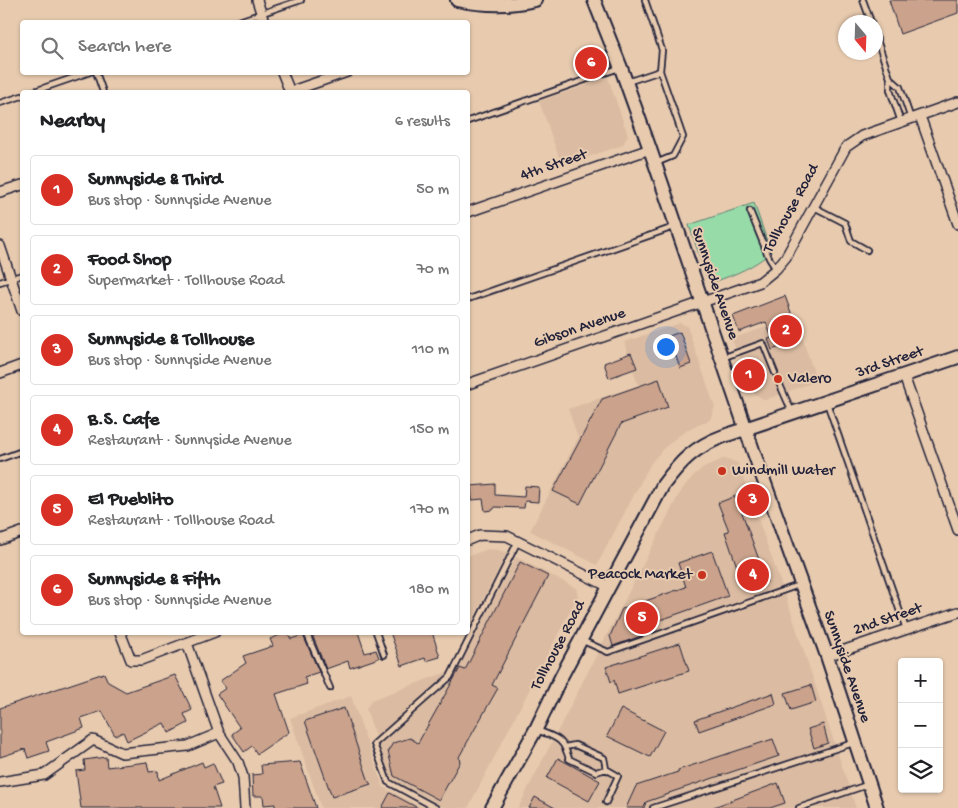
<!DOCTYPE html>
<meta charset="utf-8">
<style>
:root{--surface:#fff;--page:#f2f2f2;--text:#202124;--muted:#757577;--line:#e0e0e0;--accent:#d93025}
body{margin:0;font-family:"Gochi Hand",sans-serif;background:var(--page);color:var(--text)}
.controls{position:absolute;right:15px;bottom:15px;display:grid;overflow:hidden;border-radius:5px;box-shadow:0 1px 4px #0004}
.controls button{width:45px;height:45px;display:grid;place-items:center;padding:0;border:0;border-bottom:1px solid var(--line);background:var(--surface);color:var(--text);font:25px sans-serif}
.compass{position:absolute;left:838px;top:15px;width:45px;height:45px;border-radius:50%;background:var(--surface);box-shadow:0 1px 4px #0004;rotate:161deg}
.you{position:absolute;left:665px;top:346px;width:18px;height:18px;margin:-12px;border:4px solid #fff;border-radius:50%;background:#1a73e8;box-shadow:0 0 0 8px #1a73e833}
.badge{display:grid;place-items:center;width:32px;height:32px;border-radius:50%;background:var(--accent);color:#fff;font-size:16px;font-weight:700}
.pin{position:absolute;translate:-50% -50%;border:2px solid #fff;box-shadow:0 1px 5px #0006}
.list{margin:0;padding:0;list-style:none}
h2{display:flex;justify-content:space-between;align-items:center;height:65px;margin:0;padding:0 20px;font-size:21px}
h2 small{font-size:16px;font-weight:400;color:var(--muted)}
.list li{display:grid;grid-template-columns:32px 1fr auto;gap:15px;align-items:center;box-sizing:border-box;height:70px;margin:0 10px 10px;padding:0 10px;border:1px solid var(--line);border-radius:5px}
.list b{display:block;font-size:19px;white-space:nowrap}
.list p{margin:0;font-size:16px;white-space:nowrap;color:var(--muted)}
.list em{font-size:16px;font-style:normal;color:var(--muted)}
.icon{flex:none;width:28px;height:28px;fill:none;stroke:currentColor;stroke-width:2;stroke-linecap:round;stroke-linejoin:round}
.map{position:relative;flex:none;width:958px;height:808px;overflow:hidden}
.search{position:absolute;background:var(--surface);box-shadow:0 1px 4px #0004;left:20px;top:20px;width:450px;height:55px;display:flex;align-items:center;gap:12px;box-sizing:border-box;padding:0 18px;border-radius:5px;color:var(--muted);font-size:19px}
.panel{position:absolute;background:var(--surface);box-shadow:0 1px 4px #0004;left:20px;top:90px;width:450px;height:545px;border-radius:5px}
.map>svg:first-child{display:block}
.built{fill:#dbbca2}
.green{fill:#97dba8;stroke:#5c7e72}
.building{fill:#cba38c;stroke:#22223b}
.lines{fill:none;stroke-linecap:round;stroke-linejoin:round}
.lane-casing{stroke:#22223b;stroke-width:8}
.street-casing{stroke:#22223b;stroke-width:12}
.secondary-casing{stroke:#22223b;stroke-width:16}
.lane{stroke:#e8cbaf;stroke-width:4.5}
.street{stroke:#e8cbaf;stroke-width:9}
.secondary{stroke:#e8cbaf;stroke-width:12}
.poi-dot{fill:#c8321e;stroke:#e8cbaf;stroke-width:2}
.labels{text-anchor:middle;dominant-baseline:central;stroke-width:4;stroke-linejoin:round;paint-order:stroke}
.street-label{font-size:16px;fill:#22223b;stroke:#e8cbaf}
.poi-label{font-size:16px;fill:#22223b;stroke:#e8cbaf;text-anchor:start}
</style>
<div class="map">
<svg width="958" height="808" viewBox="0 0 958 808">
<rect width="100%" height="100%" fill="#e8cbaf"/>
<filter id="ink" filterUnits="userSpaceOnUse"><feTurbulence type="fractalNoise" baseFrequency=".02" numOctaves="2"/><feDisplacementMap in="SourceGraphic" scale="10" xChannelSelector="R" yChannelSelector="G"/><feConvolveMatrix kernelMatrix="1 2 1 2 8 2 1 2 1" color-interpolation-filters="sRGB"/></filter>
<g filter="url(#ink)">
<path class="built" d="M608,78L628,135L623,145L562,166L539,101Z
M795,317L817,381L765,400L753,393L740,357L731,339Z
M680,323L687,326L715,407L710,420L691,428L677,437L663,449L651,463L597,565L530,531L578,438L568,409L638,385L624,342Z
M725,458L738,463L788,603L856,808H518L678,496L685,485L694,475L704,467Z
M488,549L498,550L507,553L468,629V556Z
M516,557L576,588L578,596L468,808H445L391,780L366,709L371,700L455,669L457,671Z
M351,696L383,787L423,808H321L290,718Z"/>
<path class="green" d="M754,203L771,252C754,267 736,274 714,282L707,278L689,225Z"/>
<path class="building" d="M889,0H958V13L900,34Z
M785,296L793,318L796,317L803,336L795,339L796,341L772,350L768,339L772,338L766,322L739,332L733,316Z
M680,332L691,364L680,368L669,336Z
M631,353L637,368L609,378L604,363Z
M659,379L668,407L621,424L580,504L553,491L602,399Z
M495,484V495L524,497L525,486L539,487L538,502L525,501L524,508L495,507L493,510L485,511L483,499L472,500L471,486Z
M736,496L767,582L745,590L725,532L729,531L718,503Z
M712,551L728,596L652,623L655,631L613,646L610,636L622,609L686,587L678,563Z
M520,562L548,576L492,685L498,688L459,757L460,762L439,800L394,776L388,751L393,743L410,738L418,743L460,668L465,670Z
M287,632L291,639L303,635L319,672L304,677L307,684L276,694L289,732L257,754L252,746L244,752L232,734L240,728L217,694L226,688L220,681L246,663L243,656L273,646L270,639Z
M311,632H358L365,653L376,650L379,658L350,668L348,661L326,669Z
M390,632H432L440,657L426,661L425,658L402,666Z
M680,643L689,671L618,694L614,680L611,682L606,667Z
M104,673L108,682L126,692L175,675L192,710L184,714L188,723L169,733L164,723L127,741L123,732L115,736L102,711L81,718L84,728L46,742L49,751L28,758L25,749L0,757V708Z
M811,685L816,702L791,710L785,693Z
M773,693L776,704L699,731L695,720Z
M344,708L369,782L371,784L332,797L305,721Z
M621,709L664,731L650,757L607,736Z
M823,724L828,743L814,748L808,729Z
M773,739L779,756L669,793V794L646,802L644,808H626L636,786L678,772V770Z
M106,757L107,767L147,762L149,772L158,771L159,780L202,762L204,767L213,763L222,784L213,787L220,808H81L76,771L85,770L84,760Z
M558,758L600,781L589,801L547,778Z
M300,762L316,808H275V804L264,805L263,796H253L252,775L262,774L261,765Z
M778,783L785,803L770,808H711Z
M390,793L418,808H382Z
M535,797L555,808H529Z"/>
<g class="lines">
<g class="lane-casing">
<path id="lane" d="M645,0L662,50L660,71
M863,0L871,22
M236,22L301,0
M876,37L890,78V90L901,122
M96,72L103,92
M890,78L900,87L911,119
M627,82L660,71L683,137L673,156L656,163
M32,92L90,72
M0,103L22,96
M468,121L619,68
M814,207L845,223L851,241L867,250
M750,211L769,258L776,269
M0,282L22,275
M468,299L674,227
M722,358L763,343L775,373
M780,385L792,412
M827,403L906,629
M0,459L22,451
M306,632L330,688
M376,632L384,655
M581,640L608,652L799,585
M537,730C556,738 563,737 569,759L596,772L606,769L618,776L606,802
M565,747L575,745L604,758L606,769
M436,808L388,782L374,744L450,677L518,541
M653,808L853,743
M799,808L867,785"/>
</g>
<g class="street-casing">
<path id="street" d="M257,0L264,22
M282,72L290,92
M289,92L347,72
M920,116L958,224
M0,192L22,185
M468,212L650,149
M0,246L22,311
M0,373L22,365
M904,376L958,530
M468,384L760,282L776,269L786,257L846,147L862,136L958,102
M0,540L22,532
M468,540L480,535L507,536L609,587
M120,632L131,660H141L215,632
M187,643L219,733L238,762L243,777L245,808
M827,656L958,612
M0,782L44,775L93,740L122,753L188,746L219,733"/>
</g>
<g class="secondary-casing">
<path id="secondary" d="M457,0C482,5 510,6 535,0
M594,0L621,68L650,149L754,453L827,656L877,808
M492,808L536,729L561,677L663,485C681,461 694,447 724,436L958,357"/>
</g>
<use href="#lane" class="lane"/>
<use href="#street" class="street"/>
<use href="#secondary" class="secondary"/>
</g>
</g>
<g class="poi-dot">
<circle cx="778" cy="379" r="5"/>
<circle cx="722" cy="471" r="5"/>
<circle cx="702" cy="575" r="5"/>
</g>
<g class="labels">
<g class="street-label">
<text transform="translate(554 166) rotate(-19)">4th Street</text>
<text transform="translate(792 209) rotate(-61)">Tollhouse Road</text>
<text transform="translate(714 284) rotate(71)">Sunnyside Avenue</text>
<text transform="translate(580 329) rotate(-19)">Gibson Avenue</text>
<text transform="translate(890 363) rotate(-19)">3rd Street</text>
<text transform="translate(888 620) rotate(-19)">2nd Street</text>
<text transform="translate(559 646) rotate(-62)">Tollhouse Road</text>
<text transform="translate(846 667) rotate(71)">Sunnyside Avenue</text>
</g>
<g class="poi-label">
<text x="788" y="379">Valero</text>
<text x="732" y="471">Windmill Water</text>
<text x="692" y="575" text-anchor="end">Peacock Market</text>
</g>
</g>
</svg>
<div class="controls">
<button>+</button>
<button>−</button>
<button><svg class="icon" aria-label="layers" viewBox="0 0 24 24"><path d="M12 4l9 5-9 5-9-5zM3 14l9 5 9-5"/></svg></button>
</div>
<svg class="compass" viewBox="-18 -18 36 36"><path d="M0-13l5 13h-10z" fill="#e53935"/><path d="M0 13l5-13h-10z" fill="#757577"/></svg>
<div class="you"></div>
<div class="pin badge" style="left:749px;top:375px">1</div>
<div class="pin badge" style="left:786px;top:331px">2</div>
<div class="pin badge" style="left:753px;top:500px">3</div>
<div class="pin badge" style="left:753px;top:575px">4</div>
<div class="pin badge" style="left:642px;top:618px">5</div>
<div class="pin badge" style="left:591px;top:63px">6</div>
<div class="search"><svg class="icon" aria-label="search" viewBox="0 0 24 24"><circle cx="10" cy="10" r="6"/><path d="M15 15l6 6"/></svg>Search here</div>
<section class="panel">
<h2>Nearby<small>6 results</small></h2>
<ul class="list">
<li><span class="badge">1</span><div><b>Sunnyside &amp; Third</b><p>Bus stop · Sunnyside Avenue</p></div><em>50 m</em></li>
<li><span class="badge">2</span><div><b>Food Shop</b><p>Supermarket · Tollhouse Road</p></div><em>70 m</em></li>
<li><span class="badge">3</span><div><b>Sunnyside &amp; Tollhouse</b><p>Bus stop · Sunnyside Avenue</p></div><em>110 m</em></li>
<li><span class="badge">4</span><div><b>B.S. Cafe</b><p>Restaurant · Sunnyside Avenue</p></div><em>150 m</em></li>
<li><span class="badge">5</span><div><b>El Pueblito</b><p>Restaurant · Tollhouse Road</p></div><em>170 m</em></li>
<li><span class="badge">6</span><div><b>Sunnyside &amp; Fifth</b><p>Bus stop · Sunnyside Avenue</p></div><em>180 m</em></li>
</ul>
</section>
</div>
